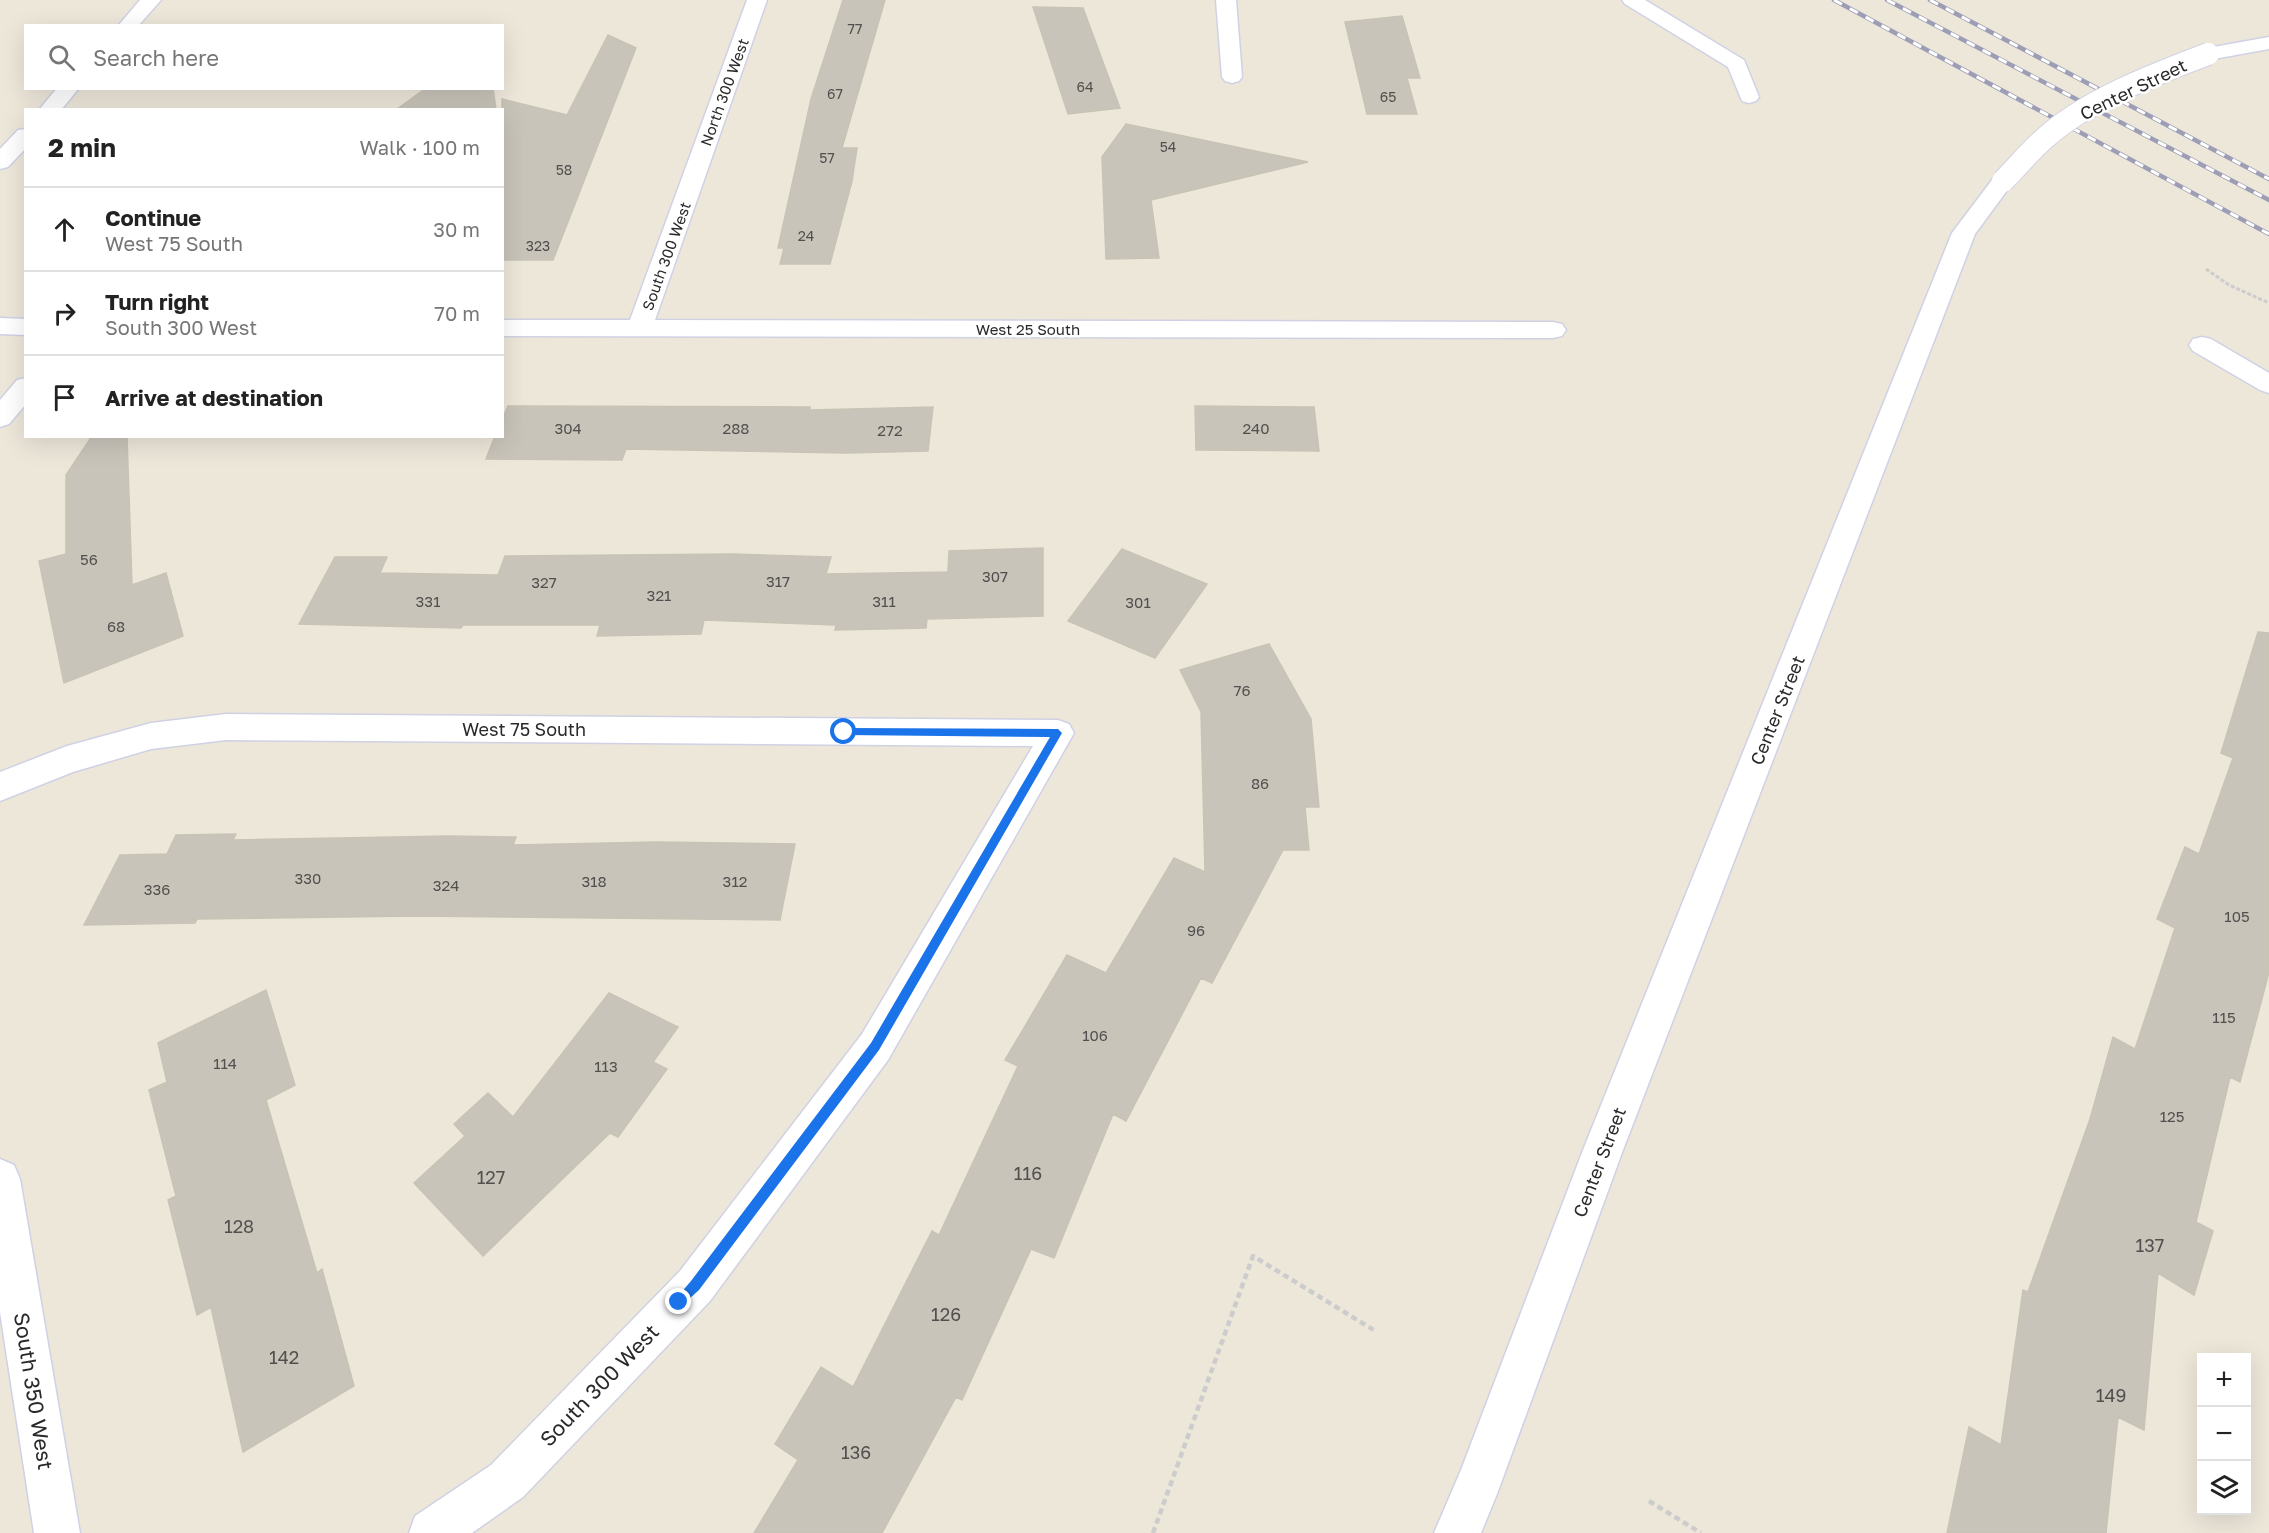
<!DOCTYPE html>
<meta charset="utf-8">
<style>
:root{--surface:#fff;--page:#f6f6f6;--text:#222;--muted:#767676;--line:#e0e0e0}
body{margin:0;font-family:"Golos Text",sans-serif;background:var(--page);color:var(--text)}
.controls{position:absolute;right:18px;bottom:18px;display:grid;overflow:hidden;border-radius:0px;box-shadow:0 6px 24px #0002}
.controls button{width:54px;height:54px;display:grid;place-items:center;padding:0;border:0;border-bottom:2px solid var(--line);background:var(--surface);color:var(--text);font:30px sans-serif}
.stop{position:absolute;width:18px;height:18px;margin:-14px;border:4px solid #1a73e8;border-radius:50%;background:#fff}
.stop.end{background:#1a73e8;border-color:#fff;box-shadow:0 2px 6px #0008}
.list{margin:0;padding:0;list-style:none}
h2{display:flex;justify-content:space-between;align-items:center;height:78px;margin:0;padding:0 24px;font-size:26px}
h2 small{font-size:20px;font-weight:400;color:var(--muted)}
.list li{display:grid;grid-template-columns:39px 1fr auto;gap:18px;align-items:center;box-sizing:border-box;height:84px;padding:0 24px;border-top:2px solid var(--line)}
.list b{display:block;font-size:22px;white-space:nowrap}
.list p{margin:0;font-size:20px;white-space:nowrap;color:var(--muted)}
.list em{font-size:20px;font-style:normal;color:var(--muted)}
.icon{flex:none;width:33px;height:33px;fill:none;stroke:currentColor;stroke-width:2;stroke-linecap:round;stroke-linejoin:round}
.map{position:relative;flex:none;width:2269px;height:1533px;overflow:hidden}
.search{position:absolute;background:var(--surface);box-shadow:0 6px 24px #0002;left:24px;top:24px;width:480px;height:66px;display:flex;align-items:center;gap:15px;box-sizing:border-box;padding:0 21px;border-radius:0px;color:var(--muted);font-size:22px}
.panel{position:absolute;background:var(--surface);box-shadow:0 6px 24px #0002;left:24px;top:108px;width:480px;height:330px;border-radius:0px}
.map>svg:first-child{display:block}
.building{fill:#c8c4ba;stroke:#c8c3b4;stroke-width:1.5}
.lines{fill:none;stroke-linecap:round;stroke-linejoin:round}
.minor-casing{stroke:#d0d1e4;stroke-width:3}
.path-far1{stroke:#ccc;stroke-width:3;stroke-dasharray:4 2;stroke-linecap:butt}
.path{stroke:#ccc;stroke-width:4.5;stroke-dasharray:6 4;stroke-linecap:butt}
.minor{fill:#fff;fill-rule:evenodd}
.rail-casing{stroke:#9d9eb6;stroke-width:4.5}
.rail{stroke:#fff;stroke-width:3;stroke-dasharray:9;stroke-linecap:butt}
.minor-bridge-casing{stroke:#d0d1e4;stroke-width:24;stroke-linecap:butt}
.minor-bridge{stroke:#fff;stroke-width:22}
.route{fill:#1a73e8}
.labels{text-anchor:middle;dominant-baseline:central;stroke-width:5;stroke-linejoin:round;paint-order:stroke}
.far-number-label{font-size:14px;fill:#52504e}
.far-street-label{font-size:15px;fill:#2a2a2a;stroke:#fff}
.number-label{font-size:15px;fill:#52504e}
.street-label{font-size:18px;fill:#2a2a2a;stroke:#fff}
.near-number-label{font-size:18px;fill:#52504e}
.near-street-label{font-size:21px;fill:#2a2a2a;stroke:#fff}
</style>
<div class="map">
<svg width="2269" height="1533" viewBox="0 0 2269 1533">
<rect width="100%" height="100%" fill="#ede7da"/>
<path class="building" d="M843,0H885L842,148H857L852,181L830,264H780L784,248H778L811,99Z
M1033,7L1083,8L1120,108L1068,114Z
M1402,16L1420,78H1407L1417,114H1367L1345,22Z
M608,35L636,48L553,260H502V99L567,115Z
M426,88H493L496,110H396Z
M1126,124L1308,162L1151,200L1159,258L1106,259L1102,157Z
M508,406L810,407V410L933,407L928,451L847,453L626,449L622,460L486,459L495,436H502V420Z
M1195,406L1314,407L1319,451L1196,450Z
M92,436H127L132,585L166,573L183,636L64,683L39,561L66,554V475Z
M1043,548V616L927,619L926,628L835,630L836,625L704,620L701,634L597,636L600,625H463L461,628L299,624L335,557H387L380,573L498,575L505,556L733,554L831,557L826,574L948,572L949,551Z
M1122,549L1207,584L1155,658L1068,621Z
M2258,632L2269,633V972L2240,1082L2230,1077L2196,1222L2213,1231L2194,1295L2158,1273L2144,1430L2118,1417L2106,1533H1947L1969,1427L2001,1445L2023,1290L2028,1292L2090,1119L2113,1037L2135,1049L2175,928L2157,919L2185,847L2199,854L2233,758L2221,753Z
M1269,644L1311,719L1319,807H1305L1309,850H1283L1212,983L1201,978L1126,1121L1113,1114L1054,1258L1031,1249L962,1400L956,1397L882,1533H754L798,1460L775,1444L821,1367L853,1387L932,1231L939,1235L1018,1066L1005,1060L1067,955L1106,973L1174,858L1205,872L1201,712L1180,670Z
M236,834L233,840L450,836L516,837L513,845L656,842L795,844L780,920L414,916L197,919L195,923L84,925L120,855L167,854L176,835Z
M266,990L295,1085L266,1100L317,1273L322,1269L354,1386L243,1452L211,1307L197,1315L168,1200L176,1196L149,1090L167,1082L158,1043Z
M609,993L678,1027L653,1062L667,1069L618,1137L610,1133L483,1256L414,1183L465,1136L454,1124L488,1093L513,1117Z"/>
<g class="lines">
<g class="minor-casing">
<path id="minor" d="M140,0H161L138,26H118Z
M747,0H767L655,320L1553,322L1562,324L1566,330L1562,336L1553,338L502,336V320H630Z
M1216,0H1236L1242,77L1239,81L1232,83L1225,81L1222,77Z
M1622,0H1645L1744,60L1759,97L1756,101L1749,103L1742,101L1728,67L1625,4Z
M2269,37V49L2208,60L2201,58L2198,54L2201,50L2208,48Z
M57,88H79L61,110H39Z
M26,129V148L8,167L0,169V149L18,130Z
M2003,174L2011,176L2014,181L1975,234L1623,1150L1497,1494L1481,1533H1434L1461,1470L1583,1150L1952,233L1995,176Z
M0,318L26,319V335L0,334Z
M2202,337L2211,339L2269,373V393L2260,390L2193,351L2189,345L2193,339Z
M26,378V404L9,424L0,427V400L17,380Z
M226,714L1058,720L1069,724L1074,733L888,1060L710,1301L523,1497L472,1533H409L415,1516L491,1465L680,1271L862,1034L1033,746L226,740L151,749L73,772L0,801V772L67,746L151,723Z
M0,1159L14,1165L20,1179L80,1533H34L0,1312Z"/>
</g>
<path class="path-far1" d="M2206,269L2229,285L2269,303"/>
<path class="path" d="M1649,1501L1701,1533
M1153,1533L1253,1256L1377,1332"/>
<use href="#minor" class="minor"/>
<g class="rail-casing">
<path id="rail" d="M1834,0L2269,234
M1887,0L2269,200
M1930,0L2269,179"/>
</g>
<use href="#rail" class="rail"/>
<g class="minor-bridge-casing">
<path id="minor-bridge" d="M2003,181C2017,167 2030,151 2045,138C2087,100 2155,74 2208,54"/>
</g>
<use href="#minor-bridge" class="minor-bridge"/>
</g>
<path class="route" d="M844,728L1058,729L1062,733L879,1050L699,1290L679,1308L675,1307L673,1302L691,1281L871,1043L1050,737L844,735L839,732Z"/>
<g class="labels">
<g class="far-number-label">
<text x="855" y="28">77</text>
<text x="1085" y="86">64</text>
<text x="835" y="93">67</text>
<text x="1388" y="96">65</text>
<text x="1168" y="146">54</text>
<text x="827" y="157">57</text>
<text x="564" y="169">58</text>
<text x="806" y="235">24</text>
<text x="538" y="245">323</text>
</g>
<g class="far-street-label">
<text transform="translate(724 92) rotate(-70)">North 300 West</text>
<text transform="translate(666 256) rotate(-70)">South 300 West</text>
<text x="1028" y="329">West 25 South</text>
</g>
<g class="number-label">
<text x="568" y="428">304</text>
<text x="736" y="428">288</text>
<text x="1256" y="428">240</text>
<text x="890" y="430">272</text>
<text x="89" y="559">56</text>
<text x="995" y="576">307</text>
<text x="778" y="581">317</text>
<text x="544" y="582">327</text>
<text x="659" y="595">321</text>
<text x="428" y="601">331</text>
<text x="884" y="601">311</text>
<text x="1138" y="602">301</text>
<text x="116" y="626">68</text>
<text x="1242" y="690">76</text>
<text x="1260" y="783">86</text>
<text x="308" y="878">330</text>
<text x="594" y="881">318</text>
<text x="735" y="881">312</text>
<text x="446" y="885">324</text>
<text x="157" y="889">336</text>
<text x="2237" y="916">105</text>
<text x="1196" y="930">96</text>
<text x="2224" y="1017">115</text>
<text x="1095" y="1035">106</text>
<text x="225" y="1063">114</text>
<text x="606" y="1066">113</text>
<text x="2172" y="1116">125</text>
</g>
<g class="street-label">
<text transform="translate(2133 89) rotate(-26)">Center Street</text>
<text transform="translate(1777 710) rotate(-68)">Center Street</text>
<text x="524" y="729">West 75 South</text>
<text transform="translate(1599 1162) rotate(-69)">Center Street</text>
</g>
<g class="near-number-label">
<text x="1028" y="1173">116</text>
<text x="491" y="1177">127</text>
<text x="239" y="1226">128</text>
<text x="2150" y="1245">137</text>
<text x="946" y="1314">126</text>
<text x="284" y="1357">142</text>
<text x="2111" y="1395">149</text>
<text x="856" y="1452">136</text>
</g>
<g class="near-street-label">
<text transform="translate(599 1385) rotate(-46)">South 300 West</text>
<text transform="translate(34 1391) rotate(81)">South 350 West</text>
</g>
</g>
</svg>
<div class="controls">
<button>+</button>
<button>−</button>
<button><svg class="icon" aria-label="layers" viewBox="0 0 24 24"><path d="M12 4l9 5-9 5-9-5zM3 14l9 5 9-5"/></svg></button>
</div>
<div class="stop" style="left:844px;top:732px"></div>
<div class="stop end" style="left:679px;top:1302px"></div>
<div class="search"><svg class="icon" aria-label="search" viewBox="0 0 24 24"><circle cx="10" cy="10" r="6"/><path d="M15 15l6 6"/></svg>Search here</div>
<section class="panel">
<h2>2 min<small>Walk · 100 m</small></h2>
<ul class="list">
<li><svg class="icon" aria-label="ahead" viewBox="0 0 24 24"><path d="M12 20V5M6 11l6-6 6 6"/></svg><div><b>Continue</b><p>West 75 South</p></div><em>30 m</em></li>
<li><svg class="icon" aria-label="right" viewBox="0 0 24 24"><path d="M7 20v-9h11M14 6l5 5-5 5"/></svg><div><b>Turn right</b><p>South 300 West</p></div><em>70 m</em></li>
<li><svg class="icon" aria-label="arrive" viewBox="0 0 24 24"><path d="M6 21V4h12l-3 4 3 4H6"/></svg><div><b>Arrive at destination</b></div></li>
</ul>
</section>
</div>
